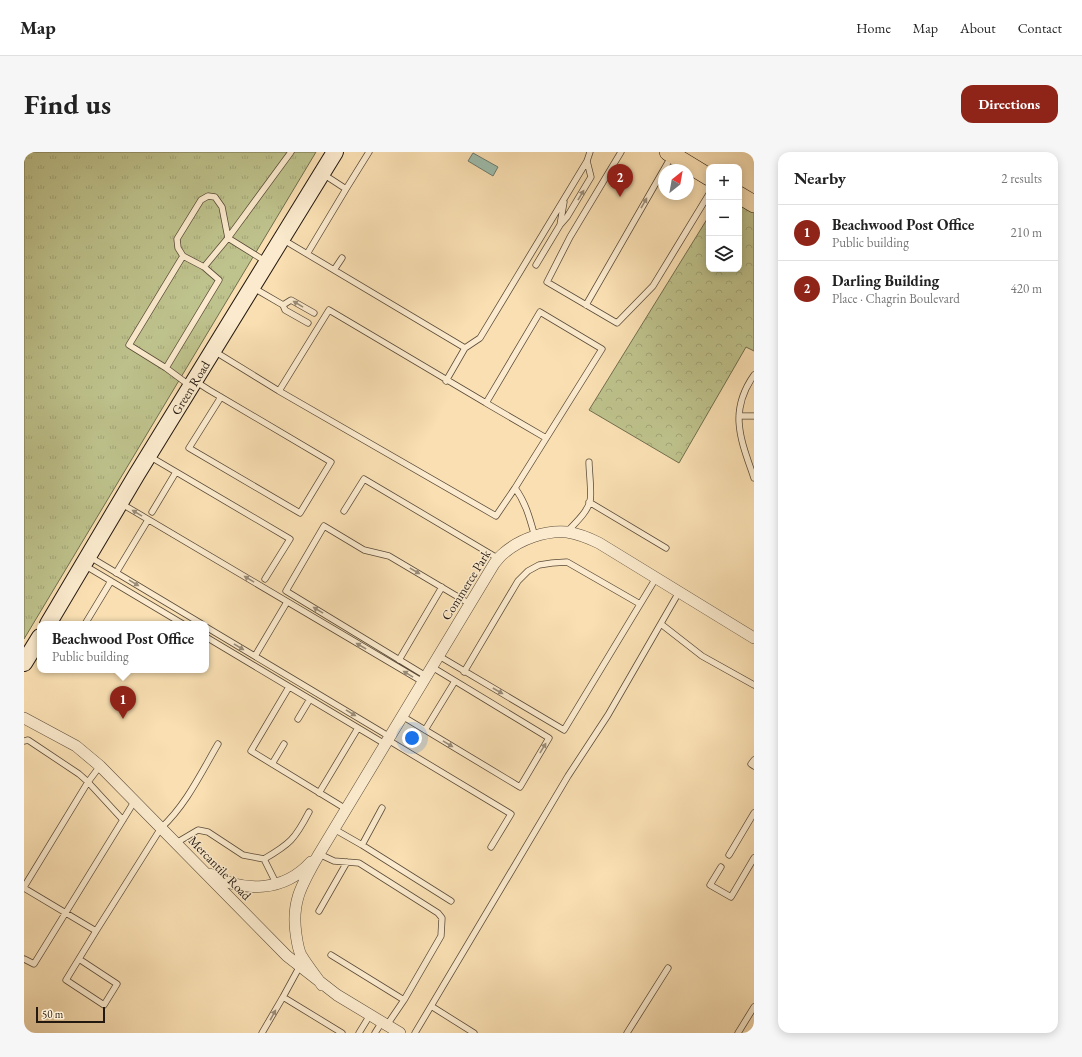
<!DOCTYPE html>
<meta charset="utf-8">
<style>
:root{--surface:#fff;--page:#f6f6f6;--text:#222;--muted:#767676;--line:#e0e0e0;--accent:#8f2418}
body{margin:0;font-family:"EB Garamond",serif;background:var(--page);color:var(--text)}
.controls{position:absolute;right:12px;top:12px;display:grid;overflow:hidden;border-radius:8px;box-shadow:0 2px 10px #0003}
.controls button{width:36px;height:36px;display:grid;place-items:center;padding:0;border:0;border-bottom:1px solid var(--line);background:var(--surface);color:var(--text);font:20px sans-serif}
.compass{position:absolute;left:634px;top:12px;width:36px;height:36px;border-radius:50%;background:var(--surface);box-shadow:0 2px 10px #0003;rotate:31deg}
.scale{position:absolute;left:12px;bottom:10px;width:69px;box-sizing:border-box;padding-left:4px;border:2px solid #241910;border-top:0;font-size:11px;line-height:14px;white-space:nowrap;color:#241910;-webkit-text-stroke:3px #fbeacd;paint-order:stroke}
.you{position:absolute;left:388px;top:586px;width:14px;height:14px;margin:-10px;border:3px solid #fff;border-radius:50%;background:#1a73e8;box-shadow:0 0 0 6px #1a73e833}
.badge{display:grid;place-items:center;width:26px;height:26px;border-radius:50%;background:var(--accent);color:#fff;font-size:13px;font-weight:700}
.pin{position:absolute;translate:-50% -33px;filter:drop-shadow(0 1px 2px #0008)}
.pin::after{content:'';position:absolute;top:21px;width:14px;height:12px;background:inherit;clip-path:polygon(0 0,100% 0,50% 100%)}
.popup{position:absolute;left:13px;top:469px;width:172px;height:52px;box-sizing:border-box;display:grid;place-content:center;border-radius:8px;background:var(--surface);filter:drop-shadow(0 1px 3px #0005);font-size:13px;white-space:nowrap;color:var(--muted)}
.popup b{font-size:15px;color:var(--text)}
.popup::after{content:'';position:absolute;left:50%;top:100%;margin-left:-8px;border:8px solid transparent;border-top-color:var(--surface)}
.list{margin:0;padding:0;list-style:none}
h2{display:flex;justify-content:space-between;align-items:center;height:52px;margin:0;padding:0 16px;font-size:17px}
h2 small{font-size:13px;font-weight:400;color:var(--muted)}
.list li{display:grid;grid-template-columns:26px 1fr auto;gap:12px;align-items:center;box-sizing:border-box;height:56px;padding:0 16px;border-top:1px solid var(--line)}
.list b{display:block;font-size:15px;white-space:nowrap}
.list p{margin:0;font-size:13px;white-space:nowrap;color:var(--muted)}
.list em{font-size:13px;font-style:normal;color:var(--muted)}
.icon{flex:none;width:22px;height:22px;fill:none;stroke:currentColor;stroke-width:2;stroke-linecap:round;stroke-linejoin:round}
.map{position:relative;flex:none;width:730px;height:881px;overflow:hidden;border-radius:12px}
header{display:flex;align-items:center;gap:24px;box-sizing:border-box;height:56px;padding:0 20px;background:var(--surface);border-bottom:1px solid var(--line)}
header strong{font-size:19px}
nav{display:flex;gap:22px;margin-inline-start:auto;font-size:14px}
.intro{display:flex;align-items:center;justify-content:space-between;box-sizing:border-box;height:96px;padding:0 24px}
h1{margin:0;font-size:28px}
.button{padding:10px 18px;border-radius:12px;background:var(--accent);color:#fff;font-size:14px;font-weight:700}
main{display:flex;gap:24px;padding:0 24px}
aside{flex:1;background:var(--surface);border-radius:12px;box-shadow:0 2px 10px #0003}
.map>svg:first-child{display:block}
.grass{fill:url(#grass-tufts);stroke:#716e4e}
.forest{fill:url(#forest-crowns);stroke:#716e4e}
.water{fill:#9ebdad;stroke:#6d7b6e}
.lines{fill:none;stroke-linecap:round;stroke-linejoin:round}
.service-casing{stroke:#594a38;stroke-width:7}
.minor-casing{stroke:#594a38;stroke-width:12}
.secondary-casing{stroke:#241910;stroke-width:18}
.primary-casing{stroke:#241910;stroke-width:18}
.service{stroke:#fbeacd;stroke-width:5.5}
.minor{stroke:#fbeacd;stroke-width:11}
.secondary{stroke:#fbeacd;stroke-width:16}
.primary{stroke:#f9dfb2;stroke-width:17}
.oneway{fill:#9a8c78}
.labels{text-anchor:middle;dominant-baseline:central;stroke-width:3;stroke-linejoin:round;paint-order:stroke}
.street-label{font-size:13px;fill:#241910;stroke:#fbeacd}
</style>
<header>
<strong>Map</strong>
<nav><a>Home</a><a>Map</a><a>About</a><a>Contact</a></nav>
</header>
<div class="intro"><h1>Find us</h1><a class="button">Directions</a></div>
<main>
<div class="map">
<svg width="730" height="881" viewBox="0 0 730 881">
<defs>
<pattern id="grass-tufts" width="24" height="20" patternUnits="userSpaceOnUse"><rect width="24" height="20" fill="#bec28c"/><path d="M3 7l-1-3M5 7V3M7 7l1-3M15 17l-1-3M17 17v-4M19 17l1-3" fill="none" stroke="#a3a678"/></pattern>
<pattern id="forest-crowns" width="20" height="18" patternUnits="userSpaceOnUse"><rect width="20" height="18" fill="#bec28c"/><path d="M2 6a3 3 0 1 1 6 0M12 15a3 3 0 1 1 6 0" fill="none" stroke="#a3a678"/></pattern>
</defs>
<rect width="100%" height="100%" fill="#f9dfb2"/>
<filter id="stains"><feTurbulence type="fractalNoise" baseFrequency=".005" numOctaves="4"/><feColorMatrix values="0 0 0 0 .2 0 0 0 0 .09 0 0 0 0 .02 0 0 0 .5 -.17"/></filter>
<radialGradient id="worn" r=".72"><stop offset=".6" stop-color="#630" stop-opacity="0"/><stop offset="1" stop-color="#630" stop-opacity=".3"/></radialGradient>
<path class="grass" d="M0,0H292L0,487Z"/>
<path class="forest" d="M715,43L730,52V199L722,195L655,311L565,258L685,64V117H715Z"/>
<path class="water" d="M449,1L474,15L469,24L444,9Z"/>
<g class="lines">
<g class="service-casing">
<path id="service" d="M597,0L546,85L523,130L593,171L629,134L685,42
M299,22L322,37L345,0
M536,73L540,50
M204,86L198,55L191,45L184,44L177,48L153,87L154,96L159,104L180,115L204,86L241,109
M204,86L267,0
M258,87L441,196L456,186L563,9L566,0
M283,102L322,37
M159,104L105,193L142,216L165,233
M512,113L536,73L543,65L567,25L563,9
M310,118L318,106
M228,135L259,153L261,158L284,171
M259,153L267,148L290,161
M562,153L647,5
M190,199L255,239L305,158L462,251L516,160L578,197L491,336C502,351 506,367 511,385
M142,216L195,128L180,115
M730,223C704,260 717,288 730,326
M171,229L185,238L307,310L276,361L165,296L197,245
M422,229L441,196
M255,239L472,364L491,336
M462,251L522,286
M715,264H730
M125,304L266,387L241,427
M565,350L642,396
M98,352L399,530
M320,359L340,327L475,407
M128,360L152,320
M543,380C551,371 563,361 566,349C568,342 565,319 565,310
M66,405L178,472
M60,413L159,472
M92,421L124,368
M61,472L87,429
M637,472L678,504L730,533
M182,475L366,585
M182,485L361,592
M231,504L263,450
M415,504L540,578L632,426
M375,508L418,435
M440,520L494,429L504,419L515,413L528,411L543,410L616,452
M402,524L262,439L300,374L340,398L365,404L446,452
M265,535L227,599L322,657
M378,564L496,635L525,586L408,515
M274,567L286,547
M401,578L431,529
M364,588L487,662L467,695
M0,589L4,588L55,622L64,630L76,614
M730,608L727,612L730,614
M248,612L260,592
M295,641L334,576
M310,677L338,693L427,749
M152,691L174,678L184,680L219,703L240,707L252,731
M338,693L358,656
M295,702L310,709L335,711L414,761L418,766L417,784L380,848L307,803
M705,703L730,661
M240,707C266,692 271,687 285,660
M697,715L686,733L707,745L730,706
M0,735L64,630L99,668
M0,736L72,779L137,676C162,653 177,621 194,592
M295,759L323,710
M0,807L10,812L110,650
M55,807L93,832L80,853L42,828L72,779
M277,812L259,845L318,881
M407,854L450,881
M363,873L380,848
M238,881L259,845
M335,881L346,863
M351,881L358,870
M391,881L544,624L584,563L655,440
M603,881L644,816
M714,881L730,855"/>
</g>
<g class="minor-casing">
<path id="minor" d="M0,566L52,594L76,614L263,804L313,843L376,881
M186,722C219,741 260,740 287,710
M298,833C291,823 283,813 277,803C274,797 273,789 272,782C267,748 279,731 295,702L470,412C473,408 476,404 480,401C496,387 522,378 543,380C555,382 565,386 575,391L730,486"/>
</g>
<g class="secondary-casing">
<g id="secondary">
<path id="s1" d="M24,472L113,322L311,0"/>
<path d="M0,511L16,485"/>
</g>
</g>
<g class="primary-casing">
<path id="primary" d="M644,0L685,25
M715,43L730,52"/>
</g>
<use href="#service" class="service"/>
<use href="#minor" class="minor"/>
<use href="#secondary" class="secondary"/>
<use href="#primary" class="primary"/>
</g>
<defs><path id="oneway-solid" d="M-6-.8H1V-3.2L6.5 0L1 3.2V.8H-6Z"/></defs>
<g class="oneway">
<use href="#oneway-solid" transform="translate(557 43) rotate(-59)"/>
<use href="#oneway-solid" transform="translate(620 51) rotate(-60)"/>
<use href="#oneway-solid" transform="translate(274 152) rotate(-149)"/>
<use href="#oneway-solid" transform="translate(113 361) rotate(-149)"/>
<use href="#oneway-solid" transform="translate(391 419) rotate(30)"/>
<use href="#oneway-solid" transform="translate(225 427) rotate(-149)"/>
<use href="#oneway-solid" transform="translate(110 431) rotate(31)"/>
<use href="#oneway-solid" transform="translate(294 458) rotate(-149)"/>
<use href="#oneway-solid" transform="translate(337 494) rotate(-150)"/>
<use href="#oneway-solid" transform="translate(215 495) rotate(31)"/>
<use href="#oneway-solid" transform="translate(384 522) rotate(-149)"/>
<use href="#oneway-solid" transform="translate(474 539) rotate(30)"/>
<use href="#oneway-solid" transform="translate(327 561) rotate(31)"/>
<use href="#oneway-solid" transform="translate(424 592) rotate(31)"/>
<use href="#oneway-solid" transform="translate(519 596) rotate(-59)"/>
<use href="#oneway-solid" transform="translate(249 863) rotate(-61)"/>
</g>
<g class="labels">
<g class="street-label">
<text stroke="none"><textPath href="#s1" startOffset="276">Green Road</textPath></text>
<text transform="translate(442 433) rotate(-58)">Commerce Park</text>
<text transform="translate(196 716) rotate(46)">Mercantile Road</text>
</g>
</g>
<rect width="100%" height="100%" filter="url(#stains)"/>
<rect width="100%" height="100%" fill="url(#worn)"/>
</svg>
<div class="controls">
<button>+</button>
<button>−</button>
<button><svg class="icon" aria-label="layers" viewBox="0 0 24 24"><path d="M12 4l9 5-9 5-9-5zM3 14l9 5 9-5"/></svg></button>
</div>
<svg class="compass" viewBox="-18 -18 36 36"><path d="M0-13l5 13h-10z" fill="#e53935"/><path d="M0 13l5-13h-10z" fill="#767676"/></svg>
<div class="scale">50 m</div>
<div class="you"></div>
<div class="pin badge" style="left:99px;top:567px">1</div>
<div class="popup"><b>Beachwood Post Office</b>Public building</div>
<div class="pin badge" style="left:596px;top:45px">2</div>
</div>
<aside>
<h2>Nearby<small>2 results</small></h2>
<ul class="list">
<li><span class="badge">1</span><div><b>Beachwood Post Office</b><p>Public building</p></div><em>210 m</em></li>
<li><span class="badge">2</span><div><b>Darling Building</b><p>Place · Chagrin Boulevard</p></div><em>420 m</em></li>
</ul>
</aside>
</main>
